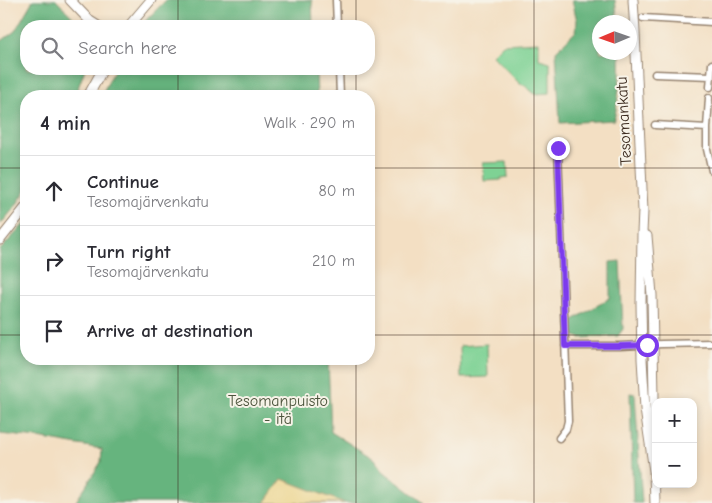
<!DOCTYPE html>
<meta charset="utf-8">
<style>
:root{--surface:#fff;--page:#f7f7f7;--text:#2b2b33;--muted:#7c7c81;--line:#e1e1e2}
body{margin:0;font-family:"Comic Neue",sans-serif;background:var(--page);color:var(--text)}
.controls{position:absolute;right:15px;bottom:15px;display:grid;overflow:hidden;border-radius:10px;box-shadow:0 2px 8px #0003}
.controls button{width:45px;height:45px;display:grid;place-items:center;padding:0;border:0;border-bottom:1px solid var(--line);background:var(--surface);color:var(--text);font:25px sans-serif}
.compass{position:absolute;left:592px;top:15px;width:45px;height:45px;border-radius:50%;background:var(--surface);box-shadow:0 2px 8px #0003;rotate:268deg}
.stop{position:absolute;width:15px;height:15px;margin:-11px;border:4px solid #7c3aed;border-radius:50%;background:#fff}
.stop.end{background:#7c3aed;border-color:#fff;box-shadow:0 1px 5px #0008}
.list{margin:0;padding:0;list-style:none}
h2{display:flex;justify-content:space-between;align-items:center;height:65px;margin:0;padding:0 20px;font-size:21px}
h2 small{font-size:16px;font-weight:400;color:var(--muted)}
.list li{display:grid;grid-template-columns:32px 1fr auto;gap:15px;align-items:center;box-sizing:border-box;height:70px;padding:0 20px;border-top:1px solid var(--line)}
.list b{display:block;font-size:19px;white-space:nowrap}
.list p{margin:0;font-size:16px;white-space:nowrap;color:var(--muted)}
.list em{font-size:16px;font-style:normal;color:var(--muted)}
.icon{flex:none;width:28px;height:28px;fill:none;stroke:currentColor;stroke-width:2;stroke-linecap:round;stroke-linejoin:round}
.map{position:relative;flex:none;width:712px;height:503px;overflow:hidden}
.search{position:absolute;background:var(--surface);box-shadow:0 2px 8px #0003;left:20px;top:20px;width:355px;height:55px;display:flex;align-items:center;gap:12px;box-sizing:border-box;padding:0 18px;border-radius:20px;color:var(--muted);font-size:19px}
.panel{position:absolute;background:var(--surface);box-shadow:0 2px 8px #0003;left:20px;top:90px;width:355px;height:275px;border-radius:20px}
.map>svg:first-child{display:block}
.green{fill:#7ed294;stroke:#5c7e59}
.forest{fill:#66b47e;stroke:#506f4e}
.sand{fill:#eeda9e;stroke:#94825e}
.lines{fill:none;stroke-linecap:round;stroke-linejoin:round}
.street-casing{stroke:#978470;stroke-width:9}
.secondary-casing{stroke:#978470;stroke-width:11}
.street{stroke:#fff;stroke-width:6}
.secondary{stroke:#fff;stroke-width:9}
.route{stroke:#7c3aed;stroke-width:6}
.grid{fill:none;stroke:#3b2a1e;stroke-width:1;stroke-opacity:0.55}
.labels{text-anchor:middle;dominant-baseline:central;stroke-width:4;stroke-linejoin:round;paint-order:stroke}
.street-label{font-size:16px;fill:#3b2a1e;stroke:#f7f3e8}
.park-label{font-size:16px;fill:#4c543c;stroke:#f7f3e8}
</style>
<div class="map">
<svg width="712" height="503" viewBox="0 0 712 503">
<rect width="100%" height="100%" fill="#f7f3e8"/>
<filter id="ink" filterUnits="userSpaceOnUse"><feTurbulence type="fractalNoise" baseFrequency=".02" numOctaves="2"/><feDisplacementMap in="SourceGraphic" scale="10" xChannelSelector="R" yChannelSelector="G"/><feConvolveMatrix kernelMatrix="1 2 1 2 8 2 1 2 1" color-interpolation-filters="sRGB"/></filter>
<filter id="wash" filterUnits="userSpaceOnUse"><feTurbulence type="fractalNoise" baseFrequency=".0096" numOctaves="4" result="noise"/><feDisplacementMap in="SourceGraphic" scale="20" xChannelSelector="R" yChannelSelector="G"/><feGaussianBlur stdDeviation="1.12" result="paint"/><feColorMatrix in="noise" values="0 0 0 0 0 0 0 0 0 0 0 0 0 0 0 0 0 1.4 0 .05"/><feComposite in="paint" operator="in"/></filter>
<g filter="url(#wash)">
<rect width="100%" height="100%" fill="#f3dfc3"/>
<path class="green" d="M539,42V59L550,62V93L535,94L524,85L520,84L492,55L503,44Z
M507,162L508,177L501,178V180L484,181L483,163Z
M487,344L488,377L461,378L460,346Z"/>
<path class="forest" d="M33,0H56L81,26H26V69H85L75,96H26V190L15,207L0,225V42L15,31Z
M166,0H312L313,26H142L147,19Z
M572,0H615L618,22H600V52L620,53C621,77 619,96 614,120L560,123L556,51L576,31L577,21Z
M115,69H316L317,96H101Z
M26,222V359H328L331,432L374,459L383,471L424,503H75L101,462L102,449L38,438L0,434V250Z
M620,261L623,329L618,336L580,338C570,335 570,332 568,323L610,298V262Z
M630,393L635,394L642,503H633Z"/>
<path class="sand" d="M282,479L342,502L344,503H265Z"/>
</g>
<g filter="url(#ink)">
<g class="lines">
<g class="street-casing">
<path id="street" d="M336,0L337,26
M643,18L712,22
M339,69L340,96
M655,74L711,76
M710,87L712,64
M709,98L707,128V149L712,171
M655,125L707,128
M558,148L568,421L566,429L559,438
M565,346H620L662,344L712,343"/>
</g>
<g class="secondary-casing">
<path id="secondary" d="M70,0L90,21L98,26
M633,0L635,32L643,211L642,233L641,304L642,359L645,409L654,471L655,503
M129,26L151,0
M88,96L103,69
M647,236L652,295L655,448
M0,240L26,207"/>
</g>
<use href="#street" class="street"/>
<use href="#secondary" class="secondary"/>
</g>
</g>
<g class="lines" filter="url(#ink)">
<path class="route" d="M558,148L565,346H620L647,345"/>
</g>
<path class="grid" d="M178,0V26M356,0V26M534,0V503M178,69V96M356,69V96M0,168H26M369,168H712M0,335H26M369,335H712M178,359V503M356,359V503"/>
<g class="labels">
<g class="street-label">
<text transform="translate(624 121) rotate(-93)">Tesomankatu</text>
</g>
<g class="park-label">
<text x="278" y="401">Tesomanpuisto<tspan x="278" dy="18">- itä</tspan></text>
</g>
</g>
</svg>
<div class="controls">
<button>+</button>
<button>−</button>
</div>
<svg class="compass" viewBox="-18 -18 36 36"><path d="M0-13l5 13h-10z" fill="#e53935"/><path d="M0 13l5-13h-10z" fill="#7c7c81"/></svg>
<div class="stop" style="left:647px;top:345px"></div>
<div class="stop end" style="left:558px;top:148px"></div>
<div class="search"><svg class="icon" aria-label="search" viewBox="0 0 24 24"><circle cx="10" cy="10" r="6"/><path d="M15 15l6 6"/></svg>Search here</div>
<section class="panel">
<h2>4 min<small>Walk · 290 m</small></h2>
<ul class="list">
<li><svg class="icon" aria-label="ahead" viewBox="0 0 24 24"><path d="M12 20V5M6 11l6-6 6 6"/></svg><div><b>Continue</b><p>Tesomajärvenkatu</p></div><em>80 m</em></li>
<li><svg class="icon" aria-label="right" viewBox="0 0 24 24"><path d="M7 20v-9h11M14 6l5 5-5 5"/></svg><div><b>Turn right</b><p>Tesomajärvenkatu</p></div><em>210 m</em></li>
<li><svg class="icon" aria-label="arrive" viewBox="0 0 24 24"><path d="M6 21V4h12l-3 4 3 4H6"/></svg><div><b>Arrive at destination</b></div></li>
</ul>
</section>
</div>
